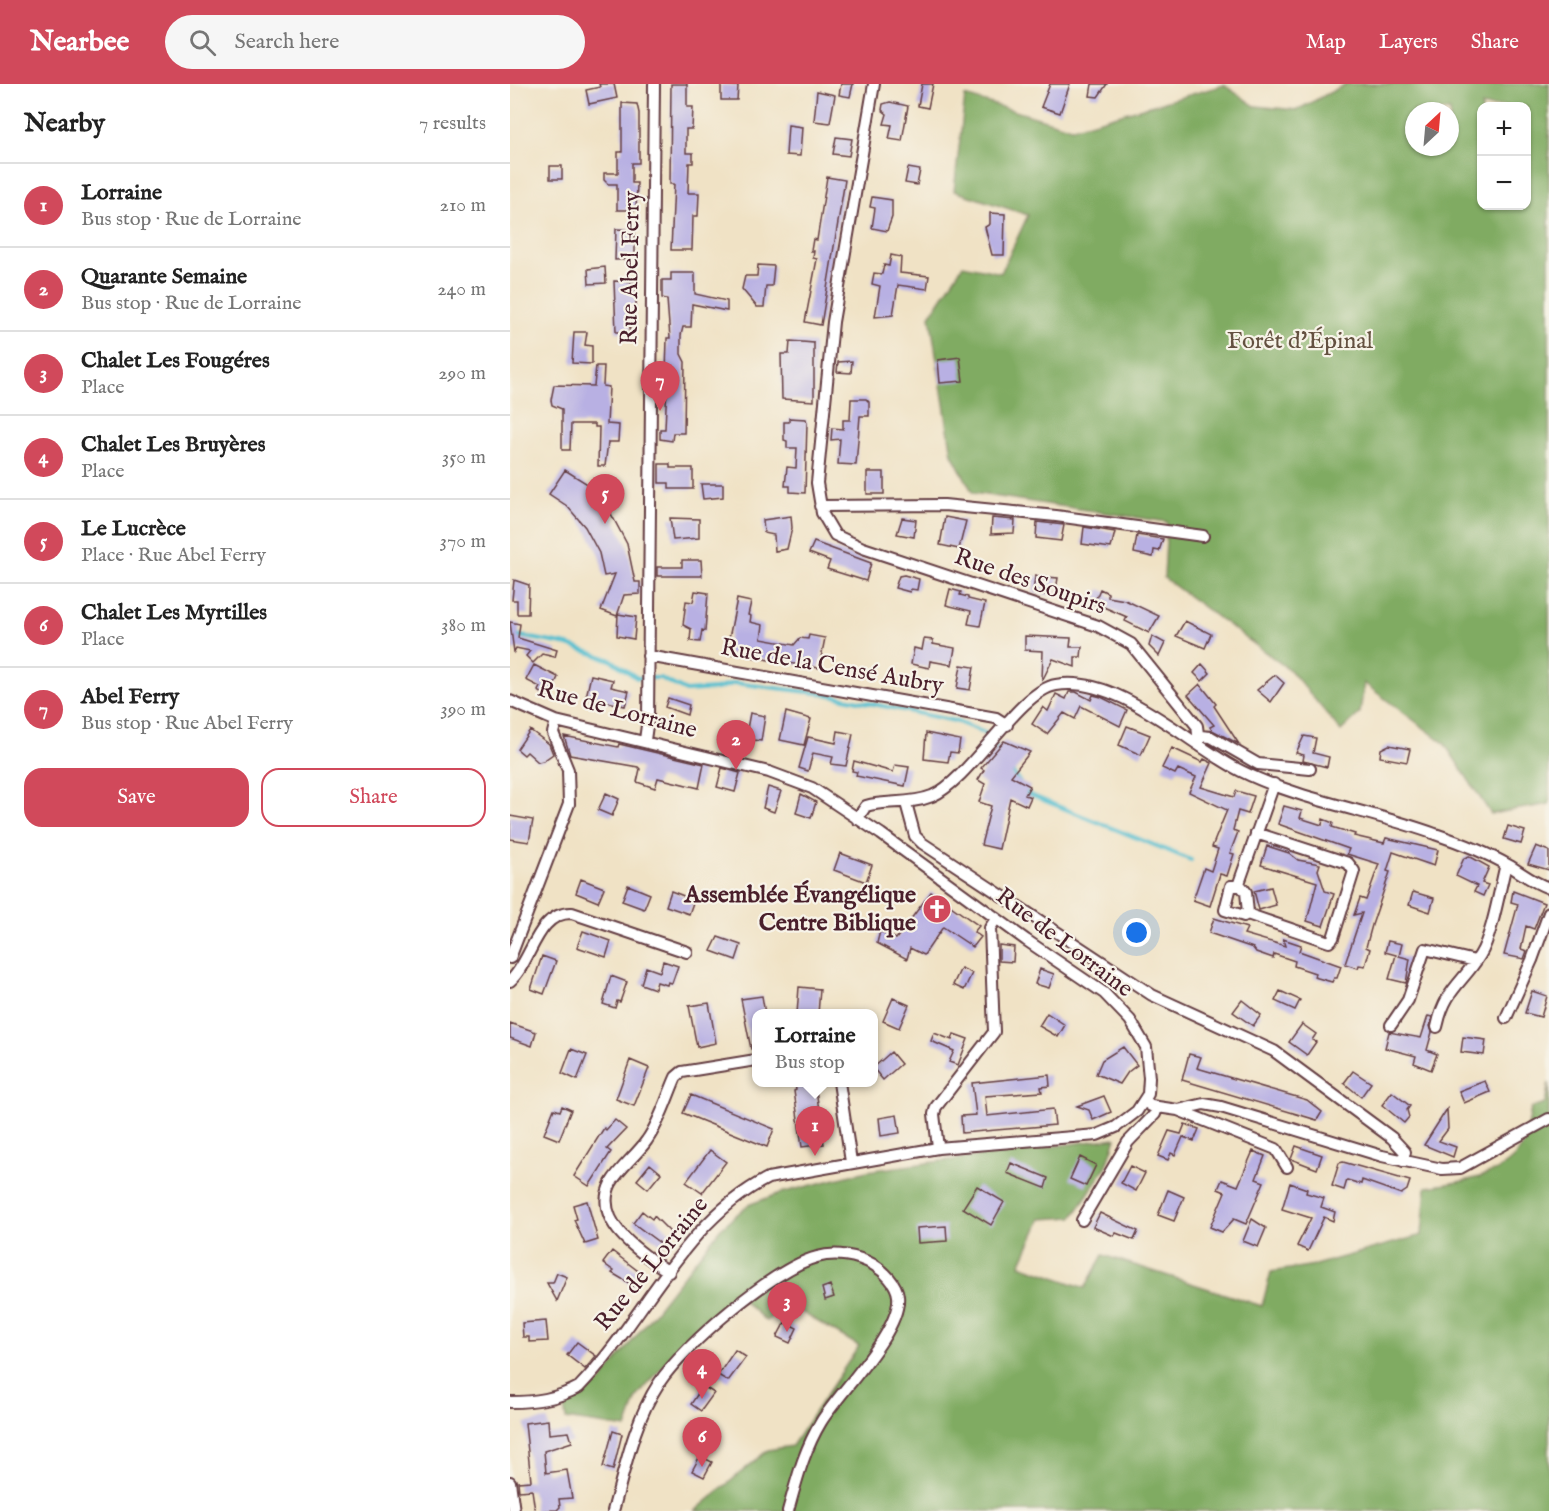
<!DOCTYPE html>
<meta charset="utf-8">
<style>
:root{--surface:#fff;--page:#f6f6f6;--text:#222;--muted:#767676;--line:#e0e0e0;--accent:#d1495b}
body{margin:0;font-family:"IM FELL English",serif;background:var(--page);color:var(--text)}
.controls{position:absolute;right:18px;top:18px;display:grid;overflow:hidden;border-radius:12px;box-shadow:0 2px 4px #0004}
.controls button{width:54px;height:54px;display:grid;place-items:center;padding:0;border:0;border-bottom:2px solid var(--line);background:var(--surface);color:var(--text);font:30px sans-serif}
.compass{position:absolute;left:895px;top:18px;width:54px;height:54px;border-radius:50%;background:var(--surface);box-shadow:0 2px 4px #0004;rotate:26deg}
.you{position:absolute;left:627px;top:849px;width:21px;height:21px;margin:-15px;border:4px solid #fff;border-radius:50%;background:#1a73e8;box-shadow:0 0 0 9px #1a73e833}
.badge{display:grid;place-items:center;width:39px;height:39px;border-radius:50%;background:var(--accent);color:#fff;font-size:20px;font-weight:700}
.pin{position:absolute;translate:-50% -50px;filter:drop-shadow(0 2px 3px #0008)}
.pin::after{content:'';position:absolute;top:32px;width:21px;height:18px;background:inherit;clip-path:polygon(0 0,100% 0,50% 100%)}
.popup{position:absolute;left:242px;top:925px;width:126px;height:78px;box-sizing:border-box;display:grid;place-content:center;border-radius:12px;background:var(--surface);filter:drop-shadow(0 2px 4px #0005);font-size:20px;white-space:nowrap;color:var(--muted)}
.popup b{font-size:22px;color:var(--text)}
.popup::after{content:'';position:absolute;left:50%;top:100%;margin-left:-12px;border:12px solid transparent;border-top-color:var(--surface)}
.list{margin:0;padding:0;list-style:none}
h2{display:flex;justify-content:space-between;align-items:center;height:78px;margin:0;padding:0 24px;font-size:26px}
h2 small{font-size:20px;font-weight:400;color:var(--muted)}
.list li{display:grid;grid-template-columns:39px 1fr auto;gap:18px;align-items:center;box-sizing:border-box;height:84px;padding:0 24px;border-top:2px solid var(--line)}
.list b{display:block;font-size:22px;white-space:nowrap}
.list p{margin:0;font-size:20px;white-space:nowrap;color:var(--muted)}
.list em{font-size:20px;font-style:normal;color:var(--muted)}
.actions{display:flex;gap:12px;padding:18px 24px}
.actions a{flex:1;padding:14px 0;border:2px solid var(--accent);border-radius:18px;text-align:center;font-size:21px;color:var(--accent)}
.actions .main{background:var(--accent);color:#fff}
.icon{flex:none;width:33px;height:33px;fill:none;stroke:currentColor;stroke-width:2;stroke-linecap:round;stroke-linejoin:round}
.map{position:relative;flex:none;width:1039px;height:1427px;overflow:hidden}
header{display:flex;align-items:center;gap:36px;box-sizing:border-box;height:84px;padding:0 30px;background:var(--accent);color:#fff}
header strong{font-size:28px}
nav{display:flex;gap:33px;margin-inline-start:auto;font-size:21px}
.search{width:420px;height:54px;background:var(--page);display:flex;align-items:center;gap:15px;box-sizing:border-box;padding:0 21px;border-radius:33px;color:var(--muted);font-size:22px}
main{display:flex}
aside{flex:1;background:var(--surface)}
.map>svg:first-child{display:block}
.forest{fill:#80ab62;stroke:#656546;stroke-width:1.5;fill-rule:evenodd}
.lines{fill:none;stroke-linecap:round;stroke-linejoin:round}
.stream{stroke:#54bfd0;stroke-width:4}
.building{fill:#b8b0e3}
.street-casing{stroke:#633c42;stroke-width:14}
.street{stroke:#fff;stroke-width:10}
.labels{text-anchor:middle;dominant-baseline:central;stroke-width:4.5;stroke-linejoin:round;paint-order:stroke}
.street-label{font-size:24px;fill:#4a1f2b;stroke:#f7f3e8}
.park-label{font-size:24px;fill:#645140;stroke:#f7f3e8}
.poi-label{font-size:24px;font-weight:bold;fill:#4a1f2b;stroke:#f7f3e8;text-anchor:end}
</style>
<header>
<strong>Nearbee</strong>
<div class="search"><svg class="icon" aria-label="search" viewBox="0 0 24 24"><circle cx="10" cy="10" r="6"/><path d="M15 15l6 6"/></svg>Search here</div>
<nav><a>Map</a><a>Layers</a><a>Share</a></nav>
</header>
<main>
<aside>
<h2>Nearby<small>7 results</small></h2>
<ul class="list">
<li><span class="badge">1</span><div><b>Lorraine</b><p>Bus stop · Rue de Lorraine</p></div><em>210 m</em></li>
<li><span class="badge">2</span><div><b>Quarante Semaine</b><p>Bus stop · Rue de Lorraine</p></div><em>240 m</em></li>
<li><span class="badge">3</span><div><b>Chalet Les Fougéres</b><p>Place</p></div><em>290 m</em></li>
<li><span class="badge">4</span><div><b>Chalet Les Bruyères</b><p>Place</p></div><em>350 m</em></li>
<li><span class="badge">5</span><div><b>Le Lucrèce</b><p>Place · Rue Abel Ferry</p></div><em>370 m</em></li>
<li><span class="badge">6</span><div><b>Chalet Les Myrtilles</b><p>Place</p></div><em>380 m</em></li>
<li><span class="badge">7</span><div><b>Abel Ferry</b><p>Bus stop · Rue Abel Ferry</p></div><em>390 m</em></li>
</ul>
<div class="actions"><a class="main">Save</a><a>Share</a></div>
</aside>
<div class="map">
<svg width="1039" height="1427" viewBox="0 0 1039 1427">
<rect width="100%" height="100%" fill="#f7f3e8"/>
<filter id="ink" filterUnits="userSpaceOnUse"><feTurbulence type="fractalNoise" baseFrequency=".0167" numOctaves="2"/><feDisplacementMap in="SourceGraphic" scale="12" xChannelSelector="R" yChannelSelector="G"/><feConvolveMatrix kernelMatrix="1 2 1 2 8 2 1 2 1" color-interpolation-filters="sRGB"/></filter>
<filter id="wash" filterUnits="userSpaceOnUse"><feTurbulence type="fractalNoise" baseFrequency=".008" numOctaves="4" result="noise"/><feDisplacementMap in="SourceGraphic" scale="24" xChannelSelector="R" yChannelSelector="G"/><feGaussianBlur stdDeviation="1.35" result="paint"/><feColorMatrix in="noise" values="0 0 0 0 0 0 0 0 0 0 0 0 0 0 0 0 0 1.4 0 .05"/><feComposite in="paint" operator="in"/></filter>
<g filter="url(#wash)">
<rect width="100%" height="100%" fill="#f0e2c5"/>
<path class="forest" d="M836,0H1039V720L981,730L934,659L854,599L850,629L831,647L781,587L654,494L657,438L463,409L442,370L420,232L453,181L491,189L518,131L444,107L455,12L562,44L714,1L745,22L787,26ZM972,22H1017V122H972ZM904,27H940V63H904Z
M1039,999V1427H185L258,1366L282,1362L349,1262L278,1220L256,1237L227,1211L160,1274L127,1313L116,1344L56,1335L54,1321L74,1310L90,1298L210,1145L238,1121L271,1109L357,1087L606,1054L597,1081L563,1133L531,1135L510,1181L575,1204L593,1171L752,1222L761,1188L805,1181L912,1151L916,1103C948,1098 995,1095 1013,1061C1018,1051 1019,1035 1021,1024L1035,1020Z"/>
<g class="lines">
<path class="stream" d="M0,550L58,561L101,576L127,594H150L176,607L206,605L225,599L315,610L445,637L475,649L490,670
M501,686L510,699
M514,705L518,710L681,776"/>
</g>
<g id="blocks">
<path class="building" d="M89,0H104L107,14L79,20L76,6L90,3Z
M161,0H177V23H183L182,45H176V69H183V79H179L178,109H189L188,132H183L182,166H161L164,100H160Z
M331,0H343L340,13L329,11Z
M412,0H423L418,24L408,22Z
M540,0H560L550,29L531,23Z
M582,0H597L588,13L580,12Z
M211,1L228,2L227,16H211Z
M307,7L325,11L320,39L304,37Z
M380,18L398,22L392,57L379,55L382,41L374,40L377,30L372,26L373,20Z
M112,19L127,20L129,29V79H122V99H127L126,126H107V100H98L94,96V89H108V68H112Z
M278,41L292,43L290,72L276,71Z
M326,53L342,55L339,72L323,70Z
M40,82H52V95H40Z
M398,84L410,86L407,101L395,99Z
M317,93L335,96L311,241L295,238L307,175L303,174L304,167H301L303,155L307,156Z
M362,113L382,116V133L377,147L362,144L365,124L360,123Z
M480,129L495,130L494,171H482L475,143L480,140Z
M106,145L125,146V175L105,176Z
M381,171L391,173L390,189L419,192L417,205L388,201L383,231L365,233L370,202L362,200L364,189L372,190L374,181L379,182Z
M248,181L264,182L262,202H256L254,223H247L232,205L235,192H247Z
M95,183L96,199L79,200L78,185Z
M161,189H185V210L217,217V227L182,220L181,243H173L171,251V270L175,278L174,349H163L162,357L150,355V345H155L157,300H151V290H156L157,254H160L157,215L152,214V196H161Z
M104,197L126,198V223H120V248H106Z
M64,248H77L75,261L82,262V280L62,279Z
M280,257L304,259V317L272,315L271,270H279Z
M450,273L453,297L430,299L428,276Z
M342,277L341,289L327,288L328,278Z
M86,282H94L93,302L99,303L97,340L109,341L108,358H98L95,382H88L89,343H85V340H61L60,366H52V325L42,321L41,316L44,301L84,302Z
M341,315H356L359,318V332H350L346,381L328,380L330,355L321,356L322,344L333,345V336H340Z
M279,334L296,335L297,339L295,409L280,408V402H275L277,383L286,384L287,364H277V357L274,356V338H279Z
M149,380H160V384H183V405H159V399H149Z
M55,386L76,399L100,428L117,460L125,498H130V510L114,511L107,532L91,526L105,490L94,492L89,469L75,443L57,422L39,410Z
M357,388H374V410H357Z
M191,400H213V413L193,415Z
M281,432L282,444L277,465L265,467L264,451L254,449L253,436Z
M435,433L456,437L449,465L430,461Z
M160,434L189,435V454L163,456Z
M392,434L406,436L404,453L387,450Z
M482,434L505,436L504,449L481,450Z
M527,438L554,441L551,457L526,454Z
M574,443L605,448L601,464L572,460Z
M627,451L653,455L649,467L644,466L643,473L624,469Z
M304,458L361,479L356,497L317,485L320,477L299,469Z
M172,476H191L192,492H147V483H172Z
M394,491L409,495L407,506L401,505L400,508L385,504L389,492Z
M525,492L548,494L545,512L523,509Z
M4,496L19,501L18,530H7V516H2Z
M440,505L451,508L450,511L458,513V515L475,519L470,542L458,540L461,527L436,521Z
M590,505L598,509V513L615,516L649,532L639,549L615,537L617,533L584,519Z
M185,507L198,509L195,547L192,546L190,558L180,557L181,545L173,541L176,517L183,518Z
M227,515L241,518L238,531L241,532L240,538L253,541L251,555L284,561L290,554L298,555L299,551L315,554L309,584L216,569Z
M108,530L126,533L124,555L107,552Z
M675,537L701,550L695,564L666,552Z
M0,538L10,540L8,554L47,566L45,573L32,570L23,579L16,572L20,567L6,564L4,568Z
M515,552L561,554L560,563H572L571,573H565V583L543,575L532,597L533,567L515,566Z
M642,552L655,559L649,572L639,562Z
M414,555L423,556V560L445,564L442,581L420,577L419,584L401,580L404,564L412,566Z
M692,580L700,589L692,597L684,589Z
M24,581L48,593L39,613L28,607L30,603L16,596Z
M451,581L464,583L460,606L447,604Z
M81,591L103,596L101,603L119,607L115,622L76,613Z
M765,591L774,599L761,618L747,606Z
M690,600L706,620L704,622L729,660L702,646L700,643L704,641L678,611Z
M559,608H566L581,616L583,611L591,613L617,626L610,642L571,622L565,635L554,629L537,650L522,640L533,623L538,627L546,610L556,615Z
M158,614L179,621L177,631L155,623Z
M276,628L301,635L294,661L270,656Z
M240,629L255,632L251,657L235,655Z
M617,642L640,651L631,671L609,661Z
M20,646L39,660L43,670L33,677L28,678L17,668L14,671L7,665Z
M328,647L343,650L336,682L321,680L323,673L303,669L298,687L289,684L298,653L326,659Z
M416,649L450,656L448,669L440,668L438,678L414,675Z
M54,652L108,663L109,660L194,680L189,704L148,694L145,704L127,698L130,685L128,683L60,671Z
M794,652L806,654L803,669L819,673L817,683L793,677L794,671L786,669Z
M494,657L520,668L501,692L520,702L515,711L521,713L517,722L500,714L489,765L471,761L481,722L469,718L475,700L468,696L474,686L471,684Z
M879,661L900,665L897,678L870,673L871,665Z
M662,664L692,678L694,675L702,679L691,703L724,713L726,707L744,712L738,730L728,727L723,746L728,748L720,769L724,770L717,792L710,790L700,822L683,816L694,784L701,787L708,765L702,763L717,726L679,708L686,693L668,685L665,690L652,684Z
M344,677L383,688L385,681L399,683L395,702L346,692L347,688L342,687Z
M212,684L230,689L225,708L207,703Z
M258,703L271,707L264,728L253,724Z
M96,709L109,715L102,732L88,726Z
M291,710L306,718L301,734L286,729Z
M774,722L792,727L790,734L812,741L813,735L823,739L822,743L845,750L844,752L874,759L876,754L928,766L924,782L883,768L877,787L880,788L862,841L856,863L860,865L855,882L849,881L848,884L835,880L852,829L844,831L850,814L856,816L869,780L837,770L839,765L768,740Z
M0,732L23,736L19,758L0,755Z
M998,742L1015,747L1011,760L994,755Z
M757,762L779,769L788,776L810,780L808,786L815,807L824,810L813,842L797,837L807,798L751,781Z
M1026,762L1039,767V786L1018,780Z
M330,769L362,781L356,798L324,786Z
M959,772L979,783L972,799L978,801L973,812L964,808L967,802L946,792L954,774Z
M71,795L94,804L88,818L66,809Z
M118,801L140,810L134,825L112,817Z
M761,803L766,821L749,826L744,807Z
M161,807L184,816L179,830L156,822Z
M1003,807L1034,819L1024,845L1016,842L1011,865L1017,867L1014,875L994,871L1008,820L1001,818Z
M421,808L469,842L464,848L471,853L463,863L433,843L414,871L400,864L397,875L367,859L370,847L386,855Z
M903,808L924,814L920,828L899,821Z
M704,834L737,844L734,850L775,862L773,855L791,861L789,867L831,882L827,894H824L822,898L804,893L805,889L784,882L785,877L764,870L763,874L746,868L743,864L699,849Z
M73,847L101,857L96,873L67,863Z
M208,853L231,861L226,876L201,867Z
M878,857L892,860L889,872L900,875L896,899L879,895L886,871L875,868Z
M489,861L504,863L503,878L489,877Z
M32,872L46,877L34,910L21,905Z
M153,877L168,882L162,899L158,898L157,901L147,898L145,905L131,900L136,883L150,888Z
M451,884L462,889L454,906L443,901Z
M530,885L544,890L539,904L525,900Z
M101,892L117,898L110,918L107,917L105,924L93,920Z
M289,903L310,905L308,930H287Z
M770,907L790,916L785,926L765,917Z
M1022,907L1037,912L1031,933L1015,929Z
M252,912L255,930H246V965H241L231,915Z
M383,914L399,921L389,944L373,937Z
M732,916L751,931L743,942L723,928Z
M199,919L206,959L187,963L179,922Z
M537,929L555,941L548,953L529,942Z
M918,932L922,933L920,942L922,948L917,966L927,970L921,986L904,979L906,972L875,964L879,948L911,954Z
M0,939L26,948L22,962L0,954Z
M792,940L806,950L802,956L806,958L797,971L779,958Z
M424,949L442,956L444,950L458,955L448,981L439,978L444,967L421,957Z
M953,953L976,956L974,971L951,968Z
M613,963L627,981L618,988L610,1000L586,990L592,976Z
M61,965L77,971L67,996L52,989Z
M381,968L391,980L373,996L363,984Z
M679,970L691,973L687,984L797,1016L812,1028L807,1036L672,996Z
M120,976L139,984L124,1022L106,1015Z
M843,987L861,999L851,1013L834,999Z
M539,991L540,1002L531,1003L532,1008L475,1012L477,1032L543,1025L545,1041L452,1049L451,1032L466,1031L462,999Z
M975,997L980,1008L954,1019L949,1007Z
M285,999H305L314,1060L292,1063L284,1007L286,1006Z
M882,1008L900,1022L897,1026L899,1033L894,1039L872,1021Z
M181,1011L264,1045L257,1063L173,1029Z
M594,1012L601,1028L583,1036L579,1026L567,1022Z
M52,1022L61,1026L49,1056L34,1050L44,1025L50,1027Z
M937,1025L938,1045L929,1057L946,1063L943,1073L914,1061Z
M387,1031L390,1049L371,1052L369,1034Z
M105,1036L116,1045L97,1065L101,1068L79,1102L64,1092L94,1044L96,1046Z
M675,1040L689,1045L684,1057L673,1053L665,1071L661,1069L658,1076L648,1072L659,1047L671,1050Z
M786,1062L812,1071L807,1085L781,1075Z
M200,1066L216,1078L192,1109L176,1098Z
M743,1067L755,1072L746,1095L754,1098L736,1140L724,1135L712,1148L700,1143L715,1108L708,1105L712,1096L728,1102Z
M570,1073L586,1081L576,1102L560,1095Z
M833,1078L900,1097L897,1106L891,1110L852,1096L851,1100L837,1096L834,1106L822,1102L829,1079Z
M501,1079L538,1094L535,1104L497,1089Z
M140,1080L151,1089L138,1105L127,1096Z
M620,1082L635,1089L626,1107L611,1099Z
M780,1099L797,1105L796,1109L814,1114L811,1123L825,1128L823,1137L814,1133L798,1167L787,1162L801,1134L772,1125Z
M467,1102L494,1118L481,1141L453,1124Z
M658,1106L674,1113L664,1137L648,1131Z
M77,1117L88,1156L75,1160L64,1136L67,1135L63,1121Z
M132,1127L142,1135L144,1132L162,1150L154,1162L123,1139Z
M590,1129L628,1147L624,1156L606,1149L604,1152L583,1143Z
M742,1135L756,1144L748,1163L733,1157Z
M436,1142L437,1157L408,1159L407,1144Z
M102,1167L132,1190L124,1202L102,1189L104,1187L93,1179Z
M47,1189L57,1193L47,1217L37,1199H43Z
M320,1201L324,1213L315,1216L312,1204Z
M36,1237L38,1257L19,1258V1253H13L12,1239Z
M275,1238L287,1244L280,1259L267,1253Z
M67,1258L86,1272L75,1285L57,1271Z
M225,1266L236,1273L218,1297L208,1291Z
M193,1302L204,1309L191,1327L181,1320Z
M38,1336L39,1350L59,1348L62,1358L34,1367L36,1389L57,1386L62,1414L49,1415L50,1423L47,1426L25,1427L22,1406L9,1407L8,1398L21,1397L15,1339Z
M103,1347L112,1350L103,1386L93,1383Z
M190,1372L202,1378L194,1393L182,1387Z"/>
</g>
</g>
<g filter="url(#ink)">
<use href="#blocks" fill-opacity="0" stroke="#633c42" stroke-width="1.5"/>
<g class="lines">
<g class="street-casing">
<path id="street" d="M364,0L323,238L307,399L312,429L325,451L353,464L588,542L621,560L687,642L689,658
M310,422L434,421L546,432L693,452
M138,572L486,634L497,641
M0,617L46,637L259,688L302,704L371,750L516,856L594,909L620,936L636,963L639,994L638,1010L627,1027L606,1043L587,1051L428,1064L258,1094C172,1138 134,1236 69,1303C47,1315 25,1318 0,1318
M690,652L701,653L748,680L800,685
M135,656L138,634L144,0
M396,719L405,752L412,759L642,911L764,967L882,1054L895,1068L893,1077
M347,735L356,722C377,716 400,721 422,712C461,695 509,607 546,601C608,590 679,661 731,687C792,717 862,727 925,750C949,758 977,769 1000,782C1013,790 1024,799 1039,804
M721,802H731L736,808L738,829L734,832L715,826Z
M728,802L764,700
M737,830L819,858L823,854L844,787L838,779L746,749
M0,874L59,720L58,686L43,649L46,637
M0,897C22,878 26,828 62,829L177,868
M996,934L1022,876L1039,829
M881,941L898,916L915,865L965,877
M927,943C935,905 952,900 970,871C982,852 990,804 996,780
M329,998L341,1078
M634,1017L641,1022L668,1026L766,1065L777,1083
M668,1026L694,1020L711,1023L872,1072L932,1085L950,1084L1039,1035
M428,1064L424,1030L426,1023L484,948L480,844L486,835
M572,1136L618,1058L645,1030L647,1024
M159,1188C132,1170 81,1138 101,1099C110,1083 127,1071 137,1056C150,1038 157,1013 166,993L172,988L246,976
M0,1398L4,1427
M103,1427C115,1384 124,1337 149,1299C174,1261 264,1184 307,1173C325,1168 347,1171 364,1181C374,1187 387,1200 388,1212C392,1247 330,1307 311,1338C294,1366 287,1395 278,1427"/>
</g>
<use href="#street" class="street"/>
</g>
</g>
<defs>
<g id="church-disc" transform="scale(1.5)"><circle r="9.5" fill="#d1495b" stroke="#f7f3e8"/><path d="M-1.2-6h2.4v3.5h3.3v2.4h-3.3V6h-2.4V-.1h-3.3v-2.4h3.3Z" fill="#fff"/></g>
</defs>
<g fill-rule="evenodd">
<use href="#church-disc" x="427" y="825"/>
</g>
<g class="labels">
<g class="street-label">
<text transform="translate(121 184) rotate(-89)">Rue Abel Ferry</text>
<text transform="translate(520 498) rotate(19)">Rue des Soupirs</text>
<text transform="translate(322 583) rotate(10)">Rue de la Censé Aubry</text>
<text transform="translate(107 626) rotate(15)">Rue de Lorraine</text>
<text transform="translate(554 859) rotate(37)">Rue de Lorraine</text>
<text transform="translate(142 1180) rotate(-51)">Rue de Lorraine</text>
</g>
<g class="park-label">
<text x="790" y="257">Forêt d'Épinal</text>
</g>
<g class="poi-label">
<text x="406" y="811">Assemblée Évangélique<tspan x="406" dy="28">Centre Biblique</tspan></text>
</g>
</g>
</svg>
<div class="controls">
<button>+</button>
<button>−</button>
</div>
<svg class="compass" viewBox="-18 -18 36 36"><path d="M0-13l5 13h-10z" fill="#e53935"/><path d="M0 13l5-13h-10z" fill="#767676"/></svg>
<div class="you"></div>
<div class="pin badge" style="left:305px;top:1072px">1</div>
<div class="popup"><b>Lorraine</b>Bus stop</div>
<div class="pin badge" style="left:226px;top:686px">2</div>
<div class="pin badge" style="left:277px;top:1248px">3</div>
<div class="pin badge" style="left:192px;top:1315px">4</div>
<div class="pin badge" style="left:95px;top:440px">5</div>
<div class="pin badge" style="left:192px;top:1383px">6</div>
<div class="pin badge" style="left:150px;top:327px">7</div>
</div>
</main>
